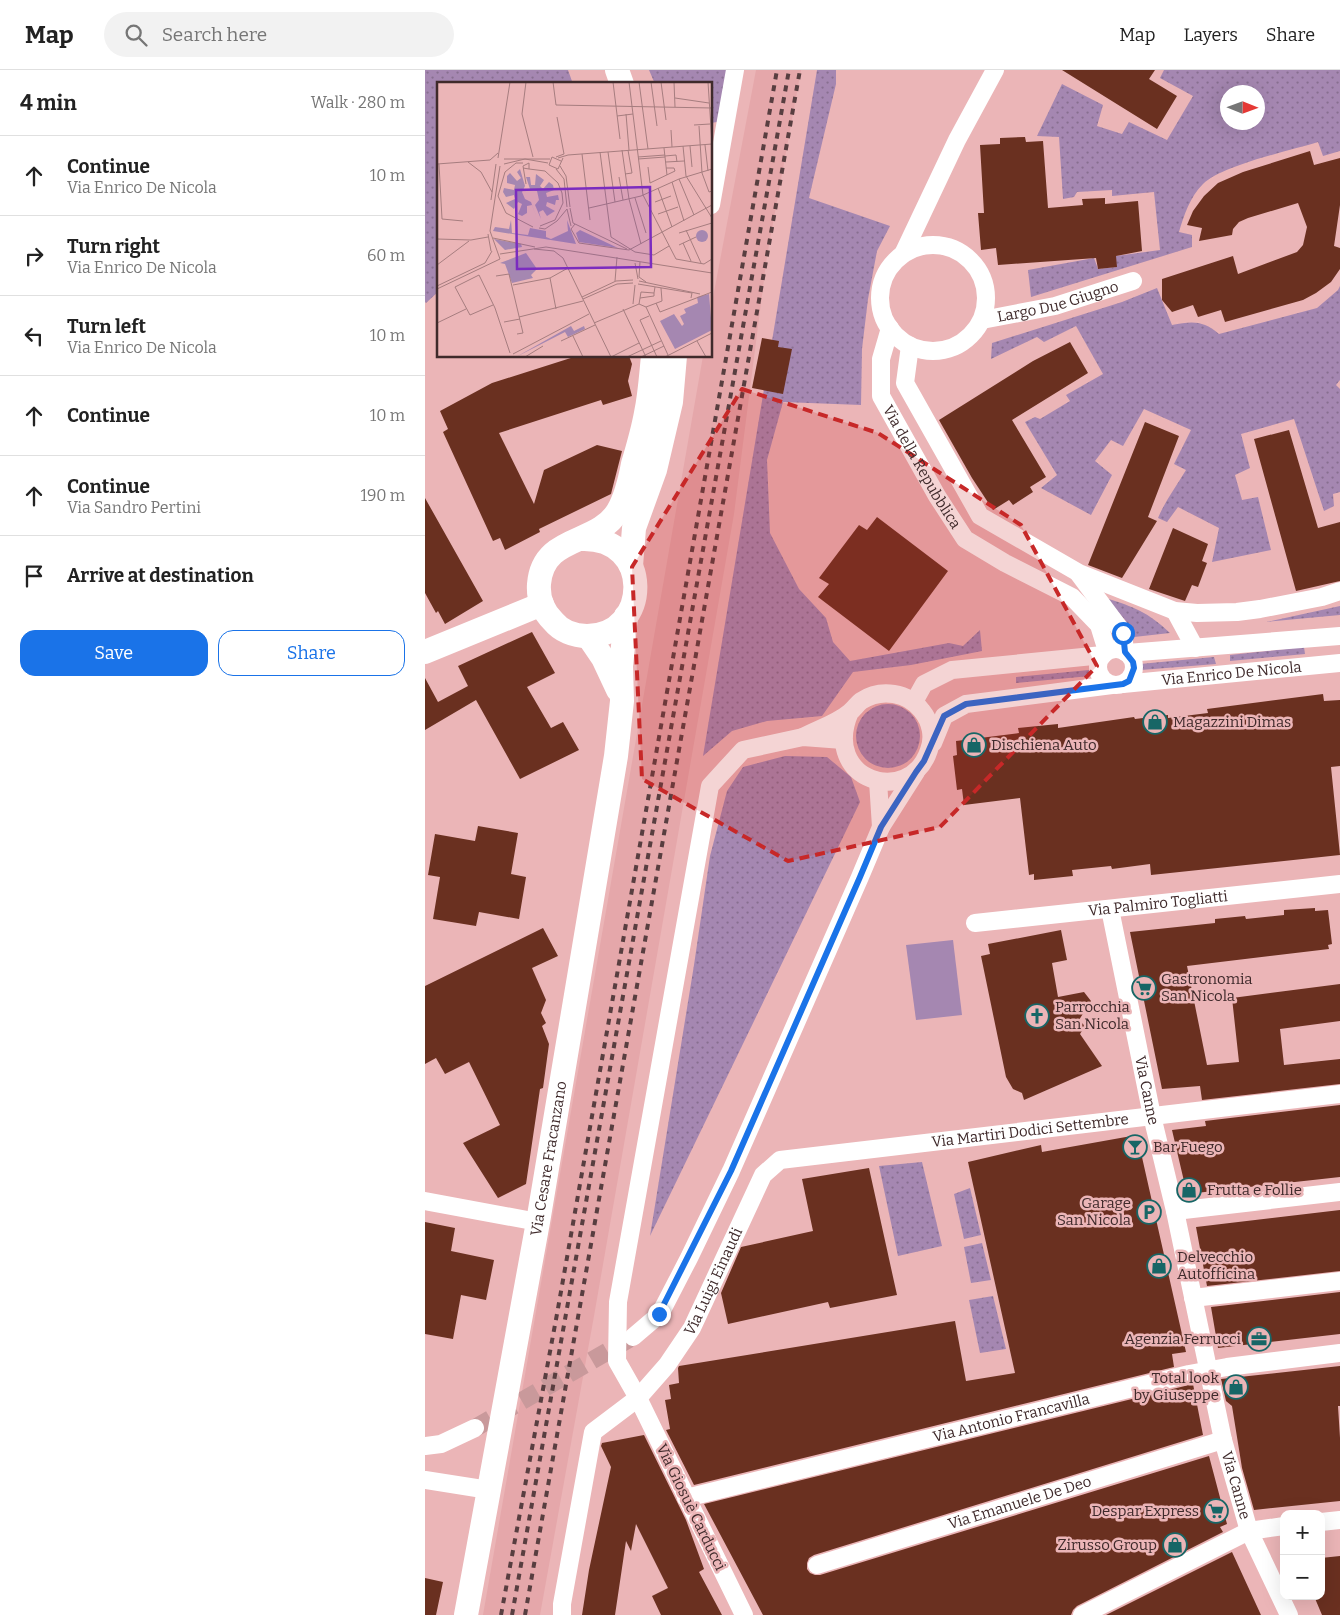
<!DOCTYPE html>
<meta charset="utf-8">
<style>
:root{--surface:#fff;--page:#f2f2f2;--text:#222;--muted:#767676;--line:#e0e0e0;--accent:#1a73e8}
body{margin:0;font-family:Bitter,serif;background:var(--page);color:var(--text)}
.controls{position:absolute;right:15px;bottom:15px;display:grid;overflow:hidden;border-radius:10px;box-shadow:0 5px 20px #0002}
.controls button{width:45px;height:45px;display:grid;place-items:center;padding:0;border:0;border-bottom:1px solid var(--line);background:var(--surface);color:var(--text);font:25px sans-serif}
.compass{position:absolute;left:795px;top:15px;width:45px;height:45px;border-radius:50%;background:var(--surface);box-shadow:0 5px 20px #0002;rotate:91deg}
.stop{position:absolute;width:15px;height:15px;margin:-11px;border:4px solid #1a73e8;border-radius:50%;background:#fff}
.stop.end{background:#1a73e8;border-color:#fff;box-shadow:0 1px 5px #0008}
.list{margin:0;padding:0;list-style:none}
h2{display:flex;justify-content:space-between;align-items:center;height:65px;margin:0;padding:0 20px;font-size:21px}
h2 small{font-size:16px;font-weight:400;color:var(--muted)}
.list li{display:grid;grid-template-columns:32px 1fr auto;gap:15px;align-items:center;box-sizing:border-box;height:80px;padding:0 20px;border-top:1px solid var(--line)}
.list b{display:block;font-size:19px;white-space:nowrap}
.list p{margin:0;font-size:16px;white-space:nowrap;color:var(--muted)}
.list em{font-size:16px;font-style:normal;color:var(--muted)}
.actions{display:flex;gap:10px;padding:15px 20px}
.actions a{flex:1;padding:11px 0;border:1px solid var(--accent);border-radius:15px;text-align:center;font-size:18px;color:var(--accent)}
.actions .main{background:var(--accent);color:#fff}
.icon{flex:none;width:28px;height:28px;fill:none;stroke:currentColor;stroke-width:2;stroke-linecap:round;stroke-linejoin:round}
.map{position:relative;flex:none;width:915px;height:1545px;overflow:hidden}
header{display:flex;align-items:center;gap:30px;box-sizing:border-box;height:70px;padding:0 25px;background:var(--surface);border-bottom:1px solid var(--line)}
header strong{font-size:24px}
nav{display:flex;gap:28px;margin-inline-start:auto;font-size:18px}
.search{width:350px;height:45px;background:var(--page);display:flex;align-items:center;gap:12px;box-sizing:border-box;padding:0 18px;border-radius:28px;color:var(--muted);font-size:19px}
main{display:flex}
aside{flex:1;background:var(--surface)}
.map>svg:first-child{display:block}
.built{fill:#e5a7aa}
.green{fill:url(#green-dots);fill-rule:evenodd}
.pitch{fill:#a587b1}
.building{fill:#6a3020}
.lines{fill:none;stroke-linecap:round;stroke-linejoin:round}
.street-tunnel{stroke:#c9999b;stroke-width:18;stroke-dasharray:18 9;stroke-linecap:butt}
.street{stroke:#fff;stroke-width:18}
.secondary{stroke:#fff;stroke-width:24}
.rail{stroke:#583e40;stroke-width:4;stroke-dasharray:6 6;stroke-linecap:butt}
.route{stroke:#1a73e8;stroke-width:6}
.marked{fill:#c72828;fill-opacity:0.2;stroke:#c72828;stroke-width:4;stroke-dasharray:10 6;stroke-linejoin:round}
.labels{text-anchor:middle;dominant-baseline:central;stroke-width:5;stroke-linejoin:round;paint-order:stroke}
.street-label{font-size:15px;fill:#3f2a2b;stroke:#ebb5b7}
.poi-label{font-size:15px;fill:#3f2a2b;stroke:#ebb5b7;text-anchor:start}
.inset-road{fill:none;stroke:#a67d7f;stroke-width:1}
.view{fill:#7b2cbf;fill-opacity:0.15;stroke:#7b2cbf;stroke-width:2.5}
.inset-edge{fill:none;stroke:#3f2a2b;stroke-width:2.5}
</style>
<header>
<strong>Map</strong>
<div class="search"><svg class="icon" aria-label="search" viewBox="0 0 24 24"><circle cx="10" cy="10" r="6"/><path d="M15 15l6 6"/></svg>Search here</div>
<nav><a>Map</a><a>Layers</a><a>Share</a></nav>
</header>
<main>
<aside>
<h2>4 min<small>Walk · 280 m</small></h2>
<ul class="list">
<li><svg class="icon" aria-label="ahead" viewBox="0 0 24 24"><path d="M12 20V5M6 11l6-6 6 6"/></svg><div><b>Continue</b><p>Via Enrico De Nicola</p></div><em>10 m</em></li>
<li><svg class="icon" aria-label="right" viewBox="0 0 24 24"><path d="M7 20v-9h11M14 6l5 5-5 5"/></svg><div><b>Turn right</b><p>Via Enrico De Nicola</p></div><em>60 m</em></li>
<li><svg class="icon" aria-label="left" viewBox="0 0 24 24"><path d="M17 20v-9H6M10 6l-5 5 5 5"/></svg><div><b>Turn left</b><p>Via Enrico De Nicola</p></div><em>10 m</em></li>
<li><svg class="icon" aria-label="ahead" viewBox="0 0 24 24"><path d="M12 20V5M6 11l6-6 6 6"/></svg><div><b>Continue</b></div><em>10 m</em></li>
<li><svg class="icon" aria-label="ahead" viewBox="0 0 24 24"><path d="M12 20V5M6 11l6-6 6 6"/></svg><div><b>Continue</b><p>Via Sandro Pertini</p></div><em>190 m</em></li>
<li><svg class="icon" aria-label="arrive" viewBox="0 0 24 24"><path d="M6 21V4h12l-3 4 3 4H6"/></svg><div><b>Arrive at destination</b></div></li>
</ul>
<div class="actions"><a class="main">Save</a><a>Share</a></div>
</aside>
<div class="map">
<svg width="915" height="1545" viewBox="0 0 915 1545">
<defs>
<pattern id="green-dots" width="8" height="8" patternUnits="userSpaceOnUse" patternTransform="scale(1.25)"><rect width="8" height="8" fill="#a587b1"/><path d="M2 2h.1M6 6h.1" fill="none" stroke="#886f90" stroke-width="1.8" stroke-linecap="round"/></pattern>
</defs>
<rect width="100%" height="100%" fill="#ebb5b7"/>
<path class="built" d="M331,0H376L342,186L309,444L169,1246L115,1545H58L278,286H286V238Z"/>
<path class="green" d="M0,0H143L148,14H14V221L1,233L0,232Z
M224,0H302L292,52L286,53V14H230Z
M392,0H411V14L384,128L465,156L452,181L443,229L437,279L436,335L358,332L342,390L345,463L374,519L401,548L408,572L425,591L524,573L538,576L555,560L557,581L486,595L428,602L397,646L342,651L307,661L278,686Z
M739,0H915V81L898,86L893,72C864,81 798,95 778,114C765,127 759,145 754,162L767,165V177L606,227L603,200L669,188L673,199L691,197V186L735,180L729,122L687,126V120L652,122L649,127L638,129L634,67L612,66L637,14L678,35L672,56L697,64L704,52L742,70L768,26L735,8ZM802,22H832V52H802Z
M915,216V310L911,315L915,319V422L908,424L909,436L899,441L869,349L816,364L825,398L810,405L817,430L833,427L846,480L787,492L794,458L753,437L742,452L733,448C740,431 751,417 761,400L749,394L766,360L719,339L698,376L686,370L670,391L687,405L666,445L616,418L632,405L600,352L610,347L615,349L645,331L641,325L678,304L651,256L619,272L612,267L566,289L567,273L697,232L732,218L747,255C767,251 778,250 794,264L892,238L913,220Z
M681,528C709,537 723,542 745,563L709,567L701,551Z
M915,536V545L841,552Z
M879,577L880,584L805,591V585Z
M789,587L791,594L716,600L715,594Z
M664,600L665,606L591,613V607Z
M431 666a32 32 0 1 1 64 0a32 32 0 1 1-64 0Z
M360,686L402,687L426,707L435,732L225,1166L269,895L285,786L302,721L318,697Z
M497,1092L517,1176L473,1186L454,1096Z
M545,1118L556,1165L539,1169L529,1124Z
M557,1173L566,1210L546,1213L539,1177Z
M568,1226L581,1279L555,1283L544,1230Z"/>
<path class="pitch" d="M528,870L537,945L491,950L481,875Z"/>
<path class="building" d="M637,0H730L724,9L752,26L732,59Z
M600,67L601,72L618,71L623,138L658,135L657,129L680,128V134L713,131L717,181L691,186L692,197L673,199L671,188L573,195L571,178L556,180L553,143H559L555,75L575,74V68Z
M885,81L889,95L915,88V135L909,176L915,178V199L906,212L891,223L878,230L800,252L796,240L773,247L768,235L747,242L737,230V209L808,186L813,204L872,182L878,175L882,157L873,133L823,148L814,152L808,159L807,165L774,171L777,158L762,155L768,141L779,126L793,113L818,102Z
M337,268L354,271L353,277L367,279L358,324L327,318Z
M645,272L663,303L587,350L621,407L605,417L608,422L588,435L584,430L568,440L547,408L514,350L608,291Z
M152,286H204L207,294L203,311L207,326L178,335L176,330L74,363L109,434L119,400L172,375L197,381L187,420L186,424L114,459L115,462L80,480L75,468L68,471L18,362L23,359L15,341L67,313Z
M720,352L754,366L723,447L732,451L697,508L663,495Z
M864,360L893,458L915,452V511L871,521L829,369Z
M0,428L58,531L20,554L13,541L11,543L0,523Z
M452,447L523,501L464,581L393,527L404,514L394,508L434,455L442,460Z
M748,458L783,474L777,491L782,493L773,517L767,515L760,531L724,519Z
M107,562L130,603L102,617L126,658L138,652L154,680L95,709L51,630L0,660V608L13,632L43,616L33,596Z
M898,624L899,631L915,630V696L906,697L915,785L726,805L725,794L687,799L686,796L647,800L648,806L609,810V804L604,805L595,728L539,735L537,719L532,720L528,686L532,685L531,671L594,663L593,658L633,654V658L709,647L710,649L743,645V648L783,643L782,639Z
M53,756L93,763L86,804L101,807L94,849L54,842L51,856L8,849L15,807L3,805L10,764L50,771Z
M890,838V841L903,840L907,874L903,875L904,879L762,896L782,995L814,992L807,928L915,914V951L855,959L859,995L915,989V1014L777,1030L775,1016L737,1019L705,862L790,853V849L820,846L821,849L859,845V840Z
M118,858L133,886L107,898L121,930L116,943L121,953L117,956L124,974L118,1018L115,1019L101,1114L73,1128L38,1073L75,1055L44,992L20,1004L11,988L0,994V916Z
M636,860L642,890L627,893L633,927L659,922L666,931L654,950L660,956L655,964L677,996L599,1030L597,1023L588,1019L581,1007L556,886L565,884L563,874Z
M915,1035V1107L762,1124L747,1060L781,1056L780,1051Z
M712,1065L761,1282L747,1284L749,1297L269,1415L241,1360L245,1359L240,1330L246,1329L244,1315L254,1313L253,1298L254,1296L530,1251L541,1311L590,1303L543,1092L616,1075L617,1082Z
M444,1098L472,1225L405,1238L403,1232L303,1254L296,1223L316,1177L388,1161L377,1109Z
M915,1140V1201L782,1216L771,1157Z
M0,1152L30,1158L26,1181L69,1190L61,1230L36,1225L28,1269L0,1264Z
M915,1222V1264L793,1278L786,1237Z
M915,1296V1336H913L915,1368V1431L829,1440L817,1398L807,1336L801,1331L796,1309Z
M768,1314L778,1365L389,1485L384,1488L382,1493V1499L385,1503L390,1505H395L784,1386L802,1454L795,1457L798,1462L652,1536L648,1540L646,1545H338L279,1434Z
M219,1365L261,1450L279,1499L274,1502L297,1545H236L227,1526L243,1518L211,1454L206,1481L201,1471L190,1545H157L164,1500L186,1397L176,1376L177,1373Z
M807,1482L836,1545H681Z
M915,1486V1545H897L889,1526H896V1488Z
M0,1508L18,1512L11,1545H0Z"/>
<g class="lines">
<path class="street-tunnel" d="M50,1358L204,1269"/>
<g class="street">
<path d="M286,135L310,0"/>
<circle cx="508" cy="228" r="53"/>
<path d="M478,184L532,70L570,0"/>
<path id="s1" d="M557,250L630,236L708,211"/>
<path id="s2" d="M465,258L456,289V326L512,426L540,469L580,493L647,527L674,555L682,581"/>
<path d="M485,276L480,313L555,446L654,503L750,541L772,543L812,542L835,539L897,527L915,521"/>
<path d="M654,504L698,563L700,582"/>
<path d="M750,541L770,578"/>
<circle cx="691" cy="597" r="18"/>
<path d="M702,583L915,566"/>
<path id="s3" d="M698,614L915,593"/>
<path d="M489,632L499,614L527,600L678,585"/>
<path d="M378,667C393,659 412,653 425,642C429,639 432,634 436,631C456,618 483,622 497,641C506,652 509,667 504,680C485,738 395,711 425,642"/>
<path d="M508,673L519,646L541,634L687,615"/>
<path d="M453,711L456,757"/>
<path id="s4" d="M685,839L727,1046L750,1141L798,1370L824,1461L864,1545"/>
<path id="s5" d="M550,853L915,814"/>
<path d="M0,1131L113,1152"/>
<path d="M750,1141L915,1122"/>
<path d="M768,1228L915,1211"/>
<path d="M208,1267L235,1244L264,1188L306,1101L435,807L456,757L491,702"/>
<path d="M0,1376L16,1374L50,1358"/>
<path d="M0,1410L64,1420"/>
<path id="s6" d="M261,1428L764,1304L802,1297L915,1283"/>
<path d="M896,1452L915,1450"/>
<path id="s7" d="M392,1495L798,1370"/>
<path id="s8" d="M137,1545V1534L168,1362L213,1328L242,1295L267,1258L338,1105L355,1090L915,1024"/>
<path d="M319,1545L213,1328L192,1291L193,1232L285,716L318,680L378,667L418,670"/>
<path d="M657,1545L824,1461L859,1456"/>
</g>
<g class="secondary">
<path d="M192,0L197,14"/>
<path d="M156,469C229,466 226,566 162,566C149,566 136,561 128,551C118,541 113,528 114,514C118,464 172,476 193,441C201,427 205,410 208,394C213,377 218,360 221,343C225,324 226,305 228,286"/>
<path d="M206,496L209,458L230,400L246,332L250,286"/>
<path d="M163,566L178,588L193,620"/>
<path d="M0,582L117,534"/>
<path id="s9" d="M41,1545L113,1152L191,686L197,631L196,596L201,546"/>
</g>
<path class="rail" d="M76,1545L132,1244L352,0
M87,1545L364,0
M100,1545L375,0"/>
</g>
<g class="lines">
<path class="route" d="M234,1244L306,1101L435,807L456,757L491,702L499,691L519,646L541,634L698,614L704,611L709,598L708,592L700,582L698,563"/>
</g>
<path class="marked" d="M317,319L453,363L596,455L672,596L515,757L363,791L217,709L207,497Z"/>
<defs>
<g id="shop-ring" transform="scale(1.25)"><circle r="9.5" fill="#ebb5b7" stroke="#176666" stroke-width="1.5"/><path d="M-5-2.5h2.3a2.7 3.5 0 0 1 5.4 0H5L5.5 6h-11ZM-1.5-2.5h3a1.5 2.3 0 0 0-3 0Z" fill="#176666"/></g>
<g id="supermarket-ring" transform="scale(1.25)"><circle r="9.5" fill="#ebb5b7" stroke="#176666" stroke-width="1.5"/><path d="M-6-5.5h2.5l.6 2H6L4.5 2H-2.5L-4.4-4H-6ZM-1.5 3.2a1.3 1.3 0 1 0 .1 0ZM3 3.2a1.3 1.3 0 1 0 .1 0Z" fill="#176666"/></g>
<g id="church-ring" transform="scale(1.25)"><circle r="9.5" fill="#ebb5b7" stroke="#176666" stroke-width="1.5"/><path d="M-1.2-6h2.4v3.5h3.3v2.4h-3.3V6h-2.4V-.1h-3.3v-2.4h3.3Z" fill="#176666"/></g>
<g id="bar-ring" transform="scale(1.25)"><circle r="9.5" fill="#ebb5b7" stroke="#176666" stroke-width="1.5"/><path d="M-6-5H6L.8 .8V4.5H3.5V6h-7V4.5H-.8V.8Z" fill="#176666"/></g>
<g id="parking-ring" transform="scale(1.25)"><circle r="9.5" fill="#ebb5b7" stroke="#176666" stroke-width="1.5"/><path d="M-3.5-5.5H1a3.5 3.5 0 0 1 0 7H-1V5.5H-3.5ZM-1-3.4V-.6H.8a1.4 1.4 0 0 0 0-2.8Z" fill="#176666"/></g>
<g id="office-ring" transform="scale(1.25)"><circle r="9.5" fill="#ebb5b7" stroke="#176666" stroke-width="1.5"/><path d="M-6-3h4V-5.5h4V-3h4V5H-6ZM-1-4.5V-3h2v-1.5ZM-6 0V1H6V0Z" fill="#176666"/></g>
</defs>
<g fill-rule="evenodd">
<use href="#shop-ring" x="730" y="652"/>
<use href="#shop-ring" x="549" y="675"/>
<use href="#supermarket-ring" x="719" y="918"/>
<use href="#church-ring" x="612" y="946"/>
<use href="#bar-ring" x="710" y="1077"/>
<use href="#shop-ring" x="764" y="1120"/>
<use href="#parking-ring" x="724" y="1142"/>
<use href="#shop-ring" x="734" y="1196"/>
<use href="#office-ring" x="834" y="1269"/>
<use href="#shop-ring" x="811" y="1317"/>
<use href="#supermarket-ring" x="791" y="1441"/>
<use href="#shop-ring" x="750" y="1475"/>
</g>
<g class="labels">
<g class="street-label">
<text stroke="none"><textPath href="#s1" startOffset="78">Largo Due Giugno</textPath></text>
<text stroke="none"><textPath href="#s2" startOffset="151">Via della Repubblica</textPath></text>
<text stroke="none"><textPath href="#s3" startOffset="109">Via Enrico De Nicola</textPath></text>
<text stroke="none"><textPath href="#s5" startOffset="184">Via Palmiro Togliatti</textPath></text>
<text stroke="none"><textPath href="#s4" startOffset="185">Via Canne</textPath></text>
<text stroke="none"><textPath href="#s8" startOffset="774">Via Martiri Dodici Settembre</textPath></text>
<text stroke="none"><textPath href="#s9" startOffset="464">Via Cesare Fracanzano</textPath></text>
<text stroke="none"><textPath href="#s8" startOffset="382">Via Luigi Einaudi</textPath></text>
<text stroke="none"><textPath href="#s6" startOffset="335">Via Antonio Francavilla</textPath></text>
<text stroke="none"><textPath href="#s4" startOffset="590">Via Canne</textPath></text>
<text stroke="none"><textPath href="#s7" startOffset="212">Via Emanuele De Deo</textPath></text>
<text transform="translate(266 1437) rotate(64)">Via Giosuè Carducci</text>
</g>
<g class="poi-label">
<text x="748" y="652">Magazzini Dimas</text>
<text x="566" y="675">Dischiena Auto</text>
<text x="736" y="909">Gastronomia<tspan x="736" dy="17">San Nicola</tspan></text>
<text x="630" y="937">Parrocchia<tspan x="630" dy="17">San Nicola</tspan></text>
<text x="728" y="1077">Bar Fuego</text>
<text x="782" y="1120">Frutta e Follie</text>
<text x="706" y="1133" text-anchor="end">Garage<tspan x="706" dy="17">San Nicola</tspan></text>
<text x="752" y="1187">Delvecchio<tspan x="752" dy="17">Autofficina</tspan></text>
<text x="816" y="1269" text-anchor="end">Agenzia Ferrucci</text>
<text x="794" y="1308" text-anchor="end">Total look<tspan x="794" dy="17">by Giuseppe</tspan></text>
<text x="774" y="1441" text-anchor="end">Despar Express</text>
<text x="732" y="1475" text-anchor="end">Zirusso Group</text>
</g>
</g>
<g transform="translate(12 12)">
<rect width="275" height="275" fill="#ebb5b7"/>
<path d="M83,87L88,104L85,110L88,117L94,120L99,134L95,123L90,124V131L85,134L81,132L85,122L81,120L77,127L69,121L78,117L77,113L69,115L66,110L67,106L77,108L78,103L70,101V94L73,91L80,99L84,96L80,90ZM99,92L107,98L103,104L106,107L112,100L116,103L117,108L109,111L110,115L121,113L122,118H119L118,123L110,120L109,124L118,129L110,134L106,128L102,130L104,137L98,123L102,118L100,109L93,107L89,95H93L94,103H98ZM74,138L75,151L91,153L93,146L109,149V155L114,157L131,149L130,138L139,162L56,149L58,145L72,147ZM143,148L181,166L142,160L139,151ZM57,157L84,162L85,165L68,168ZM89,171L100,187L94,193L96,196L75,201L68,182L63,181ZM272,212L275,248L238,267L223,239L237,232L245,244L247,242L243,234L249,231L247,227L261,221L260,215ZM134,244L137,249L147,244L148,247L131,255L128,250L79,275Z" fill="#a587b1"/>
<path d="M259 154a6 6 0 1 1 12 0a6 6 0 1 1-12 0Z" fill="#a587b1"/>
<path class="inset-road" d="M89,0L85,32L96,75M116,0L119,23L275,26M176,0L183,57M192,0L206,113L239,177L267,182L275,177M202,0L211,67M214,0L220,44M224,0L229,38M237,0L238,25M238,16L272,21M189,32L192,68M180,34L196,32M257,43L273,42M262,44L265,91L272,110L275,109M234,48L235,65M268,63L271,89M246,64L249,94L275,136M253,64L255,85M227,66L230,93M185,68L192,117L204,162M163,70L174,155L198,170L217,173L232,164M171,70L178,120M145,72L153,138M228,74L239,73L240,80M119,75L127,72L120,35M201,75L228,73M61,76L73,0M121,76L131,73L275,62L271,0M67,77H113M201,77L228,75M124,79L115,75L112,83L121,87L126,76M31,80L44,90L55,110M229,80L247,79M86,81H79L68,90L61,114L69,131L96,145M0,82L53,78L61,71M2,82L5,137L26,139M67,82L88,77L111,81M123,84L129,94L133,125M211,85L213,101L238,89L237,86H229M86,86L92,87V81L86,84L89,102M92,87L108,89L121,101L125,111L126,121L118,138L103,144M119,87L127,97L130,125M188,92L195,91L191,68M182,95L186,118M242,97L257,133M235,100L247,139M221,106L235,145M198,116L209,151M54,118L59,82M218,120L234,114M133,126L136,141L190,167M152,126L204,114L242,97L275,87M130,127L134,144M221,132L241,125M138,142L134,147L142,161L192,168L275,123M102,146L108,147L120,139L130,127M249,148L264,181M242,151L275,141M51,152L54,169M56,156L98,165M0,157L34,158L51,155M246,161L254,179M242,163L259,155M97,167L117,169L126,176M63,172L109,165L275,191M126,176L174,275M203,180L202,195L209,200M198,181L201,197M0,183L32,159M59,194L72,192L86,251L80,252M113,196L119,227M178,199L180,175M202,199L263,212M201,202L255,211L254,216M76,203L113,196L131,186M0,204L48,181L55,169M0,207L63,177L53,149L63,84M145,215L179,199L196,198M203,216L217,214V211M146,217L180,202L196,201M219,221L223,230L275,210M196,222L198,203M202,222L204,210L217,211L218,205M56,223L33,233L18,205L42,193L58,226L73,271M209,225L225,219L224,206M186,227L209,275M212,234L203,238L220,275M82,235L146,219M67,240L83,237M0,241L29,227M157,241L202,222L209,225L231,273M136,254L146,275M124,259L158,243M260,259L269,275M76,272L152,232M88,275L106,264M174,275L202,261M190,275L224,259M204,275L227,264M228,275L275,251"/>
<path class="view" d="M213,105L214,185L80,187L79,108Z"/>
<rect width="275" height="275" class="inset-edge"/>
</g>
</svg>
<div class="controls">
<button>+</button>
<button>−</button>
</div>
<svg class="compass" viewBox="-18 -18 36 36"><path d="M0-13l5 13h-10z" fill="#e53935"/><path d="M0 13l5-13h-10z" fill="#767676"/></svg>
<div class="stop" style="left:698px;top:563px"></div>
<div class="stop end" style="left:234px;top:1244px"></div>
</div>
</main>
